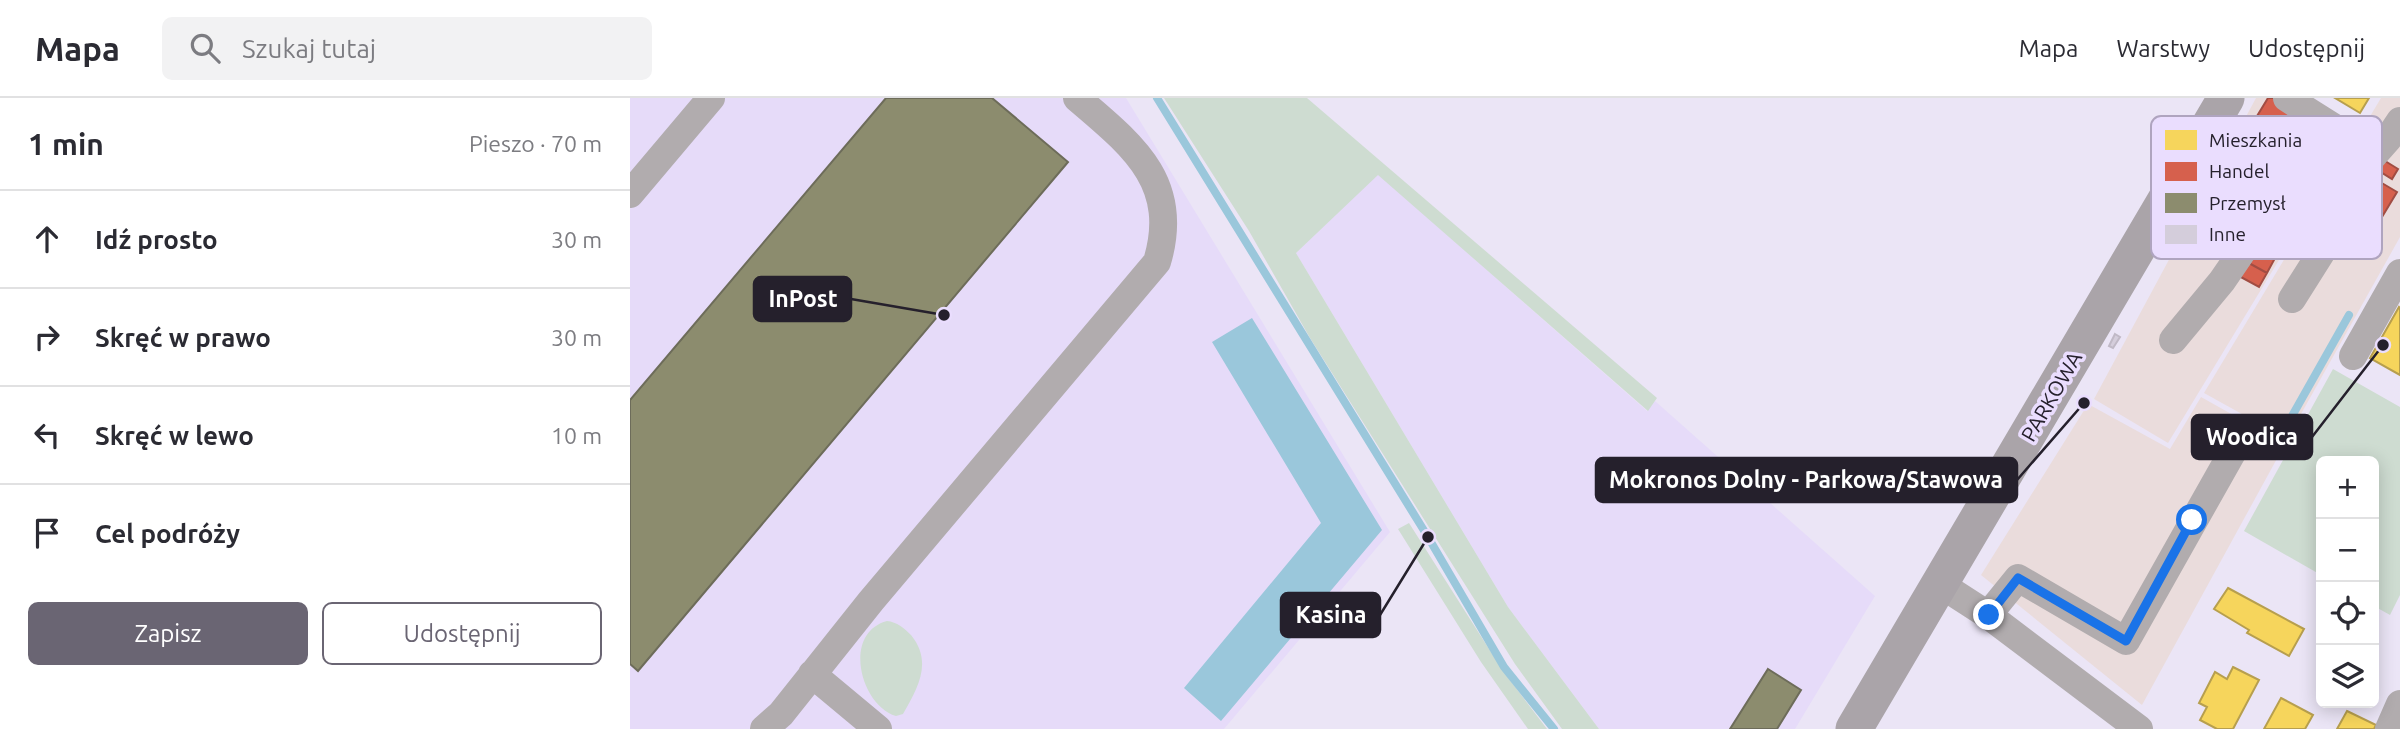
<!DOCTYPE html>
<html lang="pl">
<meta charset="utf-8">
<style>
:root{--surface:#fff;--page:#f2f2f3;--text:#2b2b33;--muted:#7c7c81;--line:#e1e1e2;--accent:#6a6573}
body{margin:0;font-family:Ubuntu,sans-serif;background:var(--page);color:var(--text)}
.controls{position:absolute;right:21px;bottom:21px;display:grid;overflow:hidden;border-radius:10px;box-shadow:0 4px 18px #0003}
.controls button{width:63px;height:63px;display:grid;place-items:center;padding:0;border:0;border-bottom:2px solid var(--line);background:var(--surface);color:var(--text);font:35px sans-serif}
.stop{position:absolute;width:21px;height:21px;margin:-16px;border:5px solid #1a73e8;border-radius:50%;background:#fff}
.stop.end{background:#1a73e8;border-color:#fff;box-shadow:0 2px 7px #0008}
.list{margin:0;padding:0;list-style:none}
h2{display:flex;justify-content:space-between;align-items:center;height:91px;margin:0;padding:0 28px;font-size:30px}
h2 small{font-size:23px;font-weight:400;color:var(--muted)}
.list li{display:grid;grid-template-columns:46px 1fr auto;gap:21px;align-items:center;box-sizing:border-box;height:98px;padding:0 28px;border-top:2px solid var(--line)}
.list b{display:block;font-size:26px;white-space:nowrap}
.list em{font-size:23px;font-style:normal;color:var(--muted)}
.actions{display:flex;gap:14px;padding:21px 28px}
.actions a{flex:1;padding:16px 0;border:2px solid var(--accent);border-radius:10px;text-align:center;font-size:24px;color:var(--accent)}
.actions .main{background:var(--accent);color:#fff}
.icon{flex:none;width:38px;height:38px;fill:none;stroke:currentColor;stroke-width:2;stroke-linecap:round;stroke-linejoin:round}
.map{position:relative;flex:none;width:1770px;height:631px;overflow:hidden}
header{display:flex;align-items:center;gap:42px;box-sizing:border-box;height:98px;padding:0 35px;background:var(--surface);border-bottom:2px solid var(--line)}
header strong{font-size:33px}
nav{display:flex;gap:38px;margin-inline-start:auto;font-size:24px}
.search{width:490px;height:63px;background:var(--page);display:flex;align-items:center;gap:18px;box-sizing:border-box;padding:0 24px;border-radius:10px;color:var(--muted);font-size:26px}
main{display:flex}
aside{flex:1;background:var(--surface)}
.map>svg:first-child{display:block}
.commercial{fill:#eadcdc}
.built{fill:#e6dbf9}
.green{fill:#cedcd1}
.water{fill:#9ac7db}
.homes{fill:#f6d55c;stroke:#b79f4e;stroke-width:2}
.shops{fill:#d6604d;stroke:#a14d43;stroke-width:2}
.industry{fill:#8c8c6e;stroke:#6d6c5a;stroke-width:2}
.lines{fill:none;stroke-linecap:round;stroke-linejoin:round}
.stream{stroke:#9ac7db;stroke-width:8}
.building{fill:#d4cddb;stroke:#c0b9c6;stroke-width:2}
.minor{stroke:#b1acae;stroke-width:28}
.major{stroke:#aaa4a9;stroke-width:37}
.route{stroke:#1a73e8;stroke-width:9}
.labels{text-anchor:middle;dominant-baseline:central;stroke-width:7;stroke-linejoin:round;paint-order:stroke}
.street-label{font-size:21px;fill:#25202c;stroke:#eaddfe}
.key{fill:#eaddfe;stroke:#afa4bf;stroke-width:2}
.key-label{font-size:19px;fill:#25202c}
.leader{fill:none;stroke:#25202c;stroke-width:2.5}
.callout-dot{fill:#25202c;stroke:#eaddfe;stroke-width:2.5}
.callout{fill:#25202c;stroke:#25202c;stroke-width:2.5}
.callout-label{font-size:23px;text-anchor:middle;font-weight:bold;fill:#fff}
</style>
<header>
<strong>Mapa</strong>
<div class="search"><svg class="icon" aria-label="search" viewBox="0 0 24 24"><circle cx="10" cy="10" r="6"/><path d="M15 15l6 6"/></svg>Szukaj tutaj</div>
<nav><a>Mapa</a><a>Warstwy</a><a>Udostępnij</a></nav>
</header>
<main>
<aside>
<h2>1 min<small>Pieszo · 70 m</small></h2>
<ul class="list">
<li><svg class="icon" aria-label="ahead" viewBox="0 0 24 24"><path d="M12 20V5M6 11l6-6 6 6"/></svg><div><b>Idź prosto</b></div><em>30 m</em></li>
<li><svg class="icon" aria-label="right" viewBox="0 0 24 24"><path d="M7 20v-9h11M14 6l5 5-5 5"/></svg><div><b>Skręć w prawo</b></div><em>30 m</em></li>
<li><svg class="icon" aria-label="left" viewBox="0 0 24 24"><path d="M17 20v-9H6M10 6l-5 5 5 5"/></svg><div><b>Skręć w lewo</b></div><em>10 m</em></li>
<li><svg class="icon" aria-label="arrive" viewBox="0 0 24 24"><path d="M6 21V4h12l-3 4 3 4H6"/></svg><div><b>Cel podróży</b></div></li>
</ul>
<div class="actions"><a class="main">Zapisz</a><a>Udostępnij</a></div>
</aside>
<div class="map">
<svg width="1770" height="631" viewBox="0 0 1770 631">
<rect width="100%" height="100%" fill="#ebe5f6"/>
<path class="commercial" d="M1626,0H1668L1726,35L1538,345L1464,301Z
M1751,0H1770V139L1657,341L1574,295Z
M1571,299L1655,346L1512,607L1351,477L1458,306L1540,351Z"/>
<path class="built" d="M0,0H496L760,434L594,631H0Z
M748,76L1017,313L1025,303L1245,498L1165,631H969L878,509L666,155Z"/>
<path class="green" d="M534,0H677L1027,300L1018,313L748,77L666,155L878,509L969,631H932L885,566L680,240L619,133Z
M1703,271L1770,309V497L1760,517L1744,508V363H1691V477L1614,433Z
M779,425L873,573L917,631H898L851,564L768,431Z
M257,523C267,524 274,530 281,537C303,564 288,590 273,616L266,618C230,607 212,535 257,523Z"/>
<path class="water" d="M622,220L752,432L591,623L554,590L691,425L582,244Z"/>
<path class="homes" d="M1705,0H1739L1730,15Z
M1769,209L1770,210V277L1740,260Z
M1598,490L1674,531L1659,558L1617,535L1619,532L1584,511Z
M1603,569L1629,582L1603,631H1587L1570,622L1577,609L1569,605L1585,574L1597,581Z
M1651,600L1683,617L1675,631H1634Z
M1717,613L1746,627L1744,631H1707Z"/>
<path class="shops" d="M1638,0H1643L1671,17L1639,71L1607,51Z
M1671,17L1688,28L1667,64L1649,54Z
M1747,58L1768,71L1762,81L1741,68Z
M1740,78L1767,94L1746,129L1719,113Z
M1639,123L1659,134L1637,175L1617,164Z
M1617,164L1637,175L1629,189L1609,178Z"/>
<path class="industry" d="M256,0H362L438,64L8,573L0,566V302Z
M1138,571L1171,592L1147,631H1100Z"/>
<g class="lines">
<path class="stream" d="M527,0L798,439L874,569L924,631
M1653,334L1719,217"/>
</g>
<path class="building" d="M1485,236L1490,239L1483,250L1479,248Z"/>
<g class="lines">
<path class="minor" d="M0,96L81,0
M1662,201L1698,144L1735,67L1758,41L1770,23
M1543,242L1592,183L1644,107L1668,85L1705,30L1657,0
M1723,258L1770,175
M1310,486L1358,517L1509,631
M1358,517L1388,480L1496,543L1611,339
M182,576L248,631
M134,631L151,616L241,503L527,164C551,84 502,47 447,0
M1759,631L1770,606"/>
<path class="major" d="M1224,631L1596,0"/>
</g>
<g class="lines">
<path class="route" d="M1359,517L1388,480L1496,543L1562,422"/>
</g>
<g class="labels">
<g class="street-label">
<text transform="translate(1421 298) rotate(-60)">PARKOWA</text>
</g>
</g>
<rect x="1521" y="18" width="231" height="143" rx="10" class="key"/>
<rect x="1535" y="32" width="32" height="20" fill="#f6d55c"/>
<rect x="1535" y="64" width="32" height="19" fill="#d6604d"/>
<rect x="1535" y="95" width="32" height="20" fill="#8c8c6e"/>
<rect x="1535" y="127" width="32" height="19" fill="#d4cddb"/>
<g class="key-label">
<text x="1579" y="49">Mieszkania</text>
<text x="1579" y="80">Handel</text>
<text x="1579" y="112">Przemysł</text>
<text x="1579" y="143">Inne</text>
</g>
<path class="leader" d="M314 217L221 201M1753 247L1682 339M1454 305L1387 382M798 439L750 517"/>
<g class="callout-dot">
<circle cx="314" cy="217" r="7"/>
<circle cx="1753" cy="247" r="7"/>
<circle cx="1454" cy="305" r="7"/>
<circle cx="798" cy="439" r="7"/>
</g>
<g class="callout">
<rect x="124" y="179" width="97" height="44" rx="7"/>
<rect x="1562" y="317" width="120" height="44" rx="7"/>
<rect x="966" y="360" width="421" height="44" rx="7"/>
<rect x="651" y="495" width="99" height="44" rx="7"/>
</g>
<g class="callout-label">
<text x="173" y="209">InPost</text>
<text x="1622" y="347">Woodica</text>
<text x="1176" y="390">Mokronos Dolny - Parkowa/Stawowa</text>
<text x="701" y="525">Kasina</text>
</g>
</svg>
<div class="controls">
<button>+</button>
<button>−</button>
<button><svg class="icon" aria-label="locate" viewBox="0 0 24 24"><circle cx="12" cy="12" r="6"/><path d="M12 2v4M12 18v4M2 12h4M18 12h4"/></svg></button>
<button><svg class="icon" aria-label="layers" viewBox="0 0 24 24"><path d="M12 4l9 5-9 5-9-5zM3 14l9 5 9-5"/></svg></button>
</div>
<div class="stop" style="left:1562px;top:422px"></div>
<div class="stop end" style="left:1359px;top:517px"></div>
</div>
</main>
